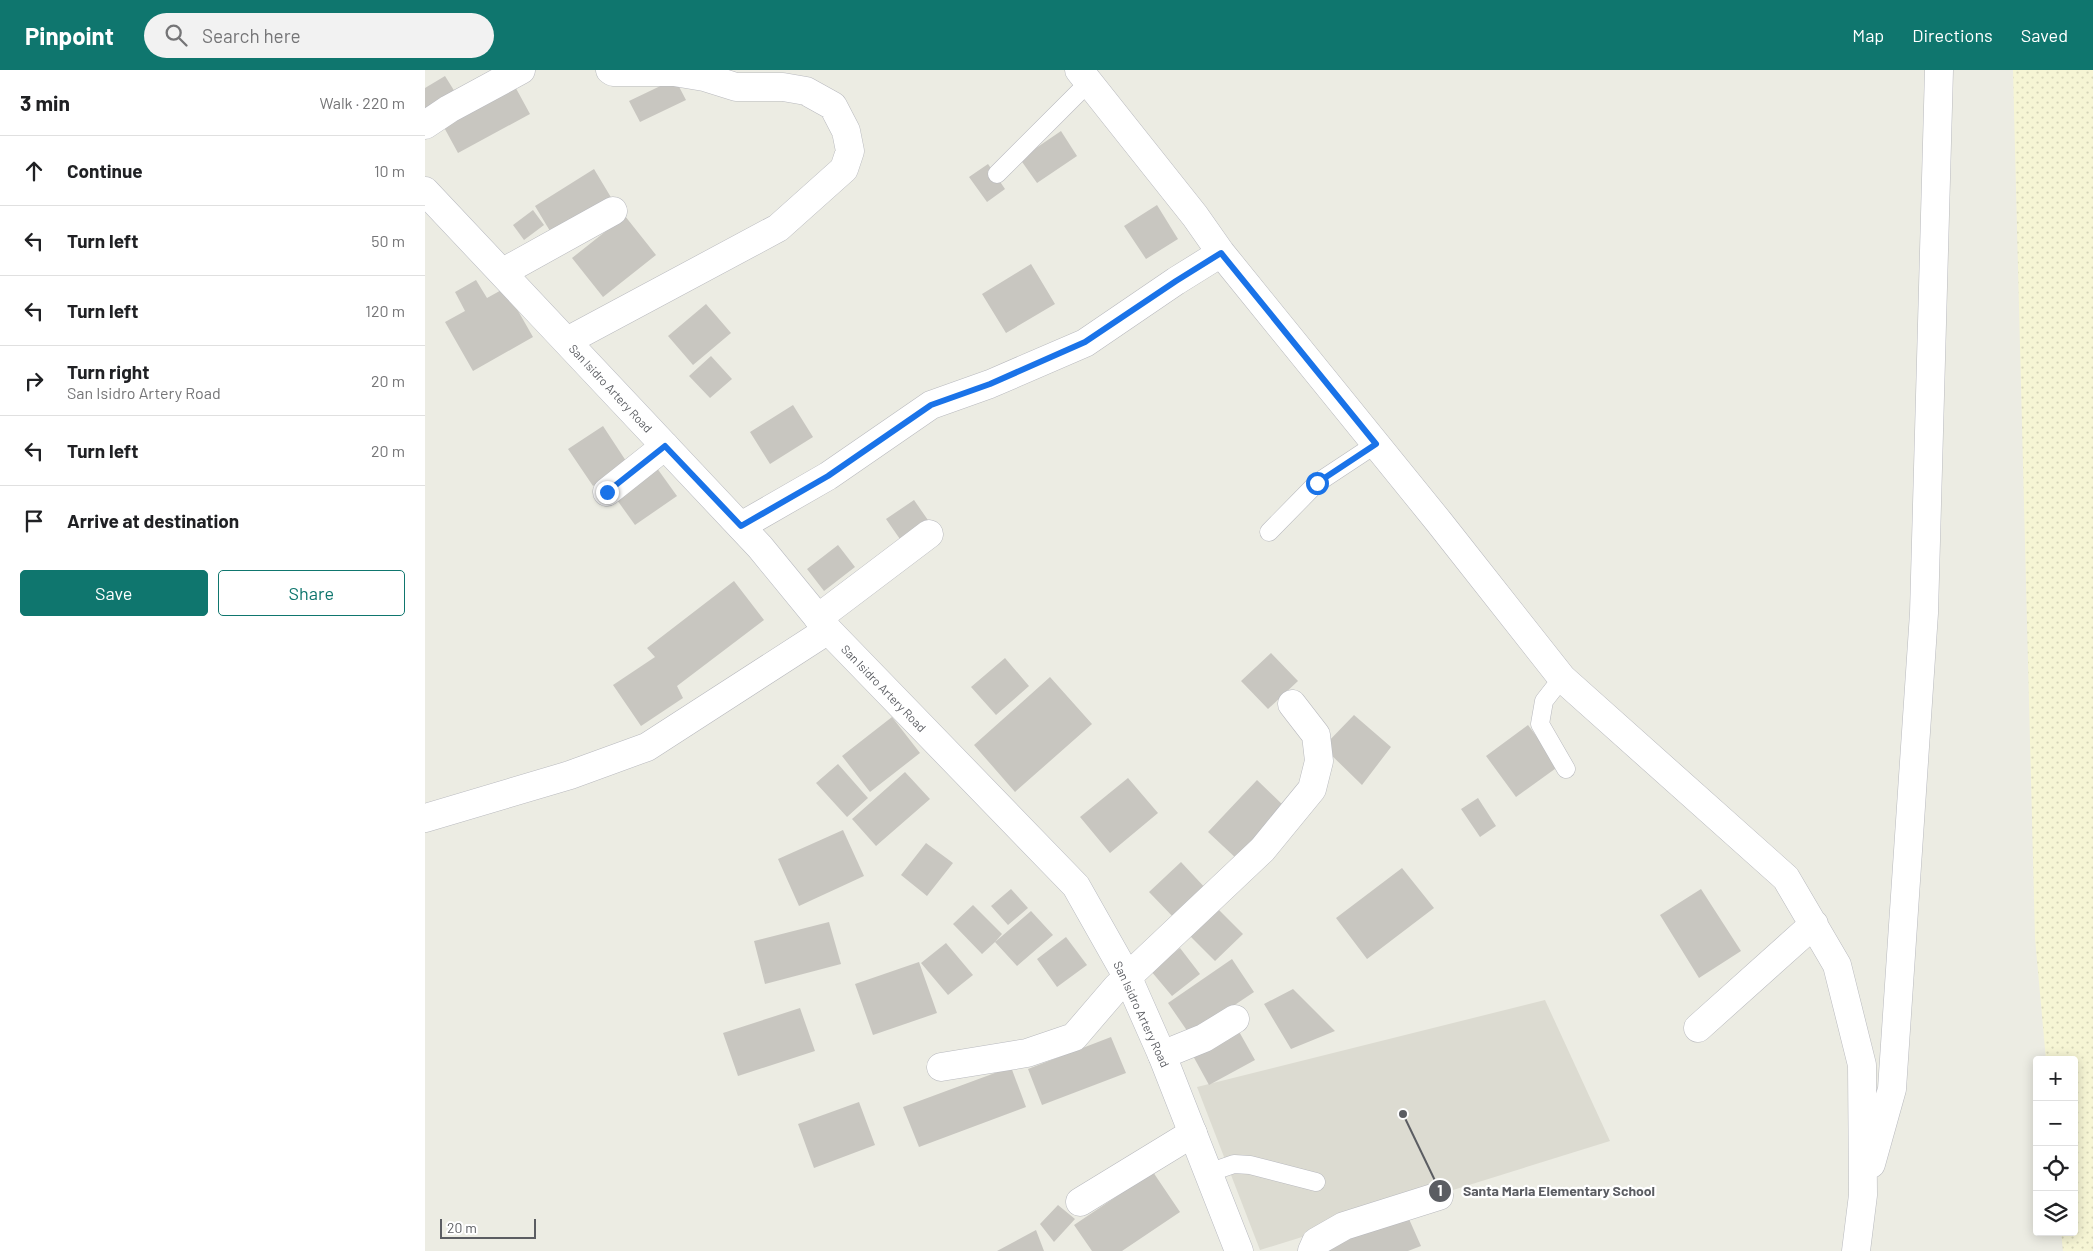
<!DOCTYPE html>
<meta charset="utf-8">
<style>
:root{--surface:#fff;--page:#f2f2f2;--text:#202124;--muted:#757577;--line:#e0e0e0;--accent:#0f766e}
body{margin:0;font-family:Barlow,sans-serif;background:var(--page);color:var(--text)}
.controls{position:absolute;right:15px;bottom:15px;display:grid;overflow:hidden;border-radius:5px;box-shadow:0 2px 12px #0003}
.controls button{width:45px;height:45px;display:grid;place-items:center;padding:0;border:0;border-bottom:1px solid var(--line);background:var(--surface);color:var(--text);font:25px sans-serif}
.scale{position:absolute;left:15px;bottom:12px;width:96px;box-sizing:border-box;padding-left:5px;border:2px solid #5b5d62;border-top:0;font-size:14px;line-height:18px;white-space:nowrap;color:#5b5d62;-webkit-text-stroke:4px #fff;paint-order:stroke}
.stop{position:absolute;width:15px;height:15px;margin:-11px;border:4px solid #1a73e8;border-radius:50%;background:#fff}
.stop.end{background:#1a73e8;border-color:#fff;box-shadow:0 1px 5px #0008}
.list{margin:0;padding:0;list-style:none}
h2{display:flex;justify-content:space-between;align-items:center;height:65px;margin:0;padding:0 20px;font-size:21px}
h2 small{font-size:16px;font-weight:400;color:var(--muted)}
.list li{display:grid;grid-template-columns:32px 1fr auto;gap:15px;align-items:center;box-sizing:border-box;height:70px;padding:0 20px;border-top:1px solid var(--line)}
.list b{display:block;font-size:19px;white-space:nowrap}
.list p{margin:0;font-size:16px;white-space:nowrap;color:var(--muted)}
.list em{font-size:16px;font-style:normal;color:var(--muted)}
.actions{display:flex;gap:10px;padding:15px 20px}
.actions a{flex:1;padding:11px 0;border:1px solid var(--accent);border-radius:5px;text-align:center;font-size:18px;color:var(--accent)}
.actions .main{background:var(--accent);color:#fff}
.icon{flex:none;width:28px;height:28px;fill:none;stroke:currentColor;stroke-width:2;stroke-linecap:round;stroke-linejoin:round}
.map{position:relative;flex:none;width:1668px;height:1181px;overflow:hidden}
header{display:flex;align-items:center;gap:30px;box-sizing:border-box;height:70px;padding:0 25px;background:var(--accent);color:#fff}
header strong{font-size:24px}
nav{display:flex;gap:28px;margin-inline-start:auto;font-size:18px}
.search{width:350px;height:45px;background:var(--page);display:flex;align-items:center;gap:12px;box-sizing:border-box;padding:0 18px;border-radius:28px;color:var(--muted);font-size:19px}
main{display:flex}
aside{flex:1;background:var(--surface)}
.map>svg:first-child{display:block}
.education{fill:#dcdbd1}
.sand{fill:url(#sand-dots)}
.building{fill:#c8c6c0}
.lines{fill:none;stroke-linecap:round;stroke-linejoin:round}
.lane-casing{stroke:#b8b9be;stroke-width:19}
.street-casing{stroke:#b8b9be;stroke-width:29}
.secondary-casing{stroke:#b8bac0;stroke-width:29}
.lane{stroke:#fff;stroke-width:18}
.street{stroke:#fff;stroke-width:28}
.secondary{stroke:#fff;stroke-width:28}
.route{stroke:#1a73e8;stroke-width:6}
.labels{text-anchor:middle;dominant-baseline:central;stroke-width:4.5;stroke-linejoin:round;paint-order:stroke}
.street-label{font-size:12px;fill:#5b5d62;stroke:#fff}
.leader{fill:none;stroke:#5b5d62;stroke-width:2}
.callout-dot{fill:#5b5d62;stroke:#fff;stroke-width:2}
.mark-label{font-size:15px;text-anchor:middle;font-weight:bold;fill:#fff}
.callout-label{font-size:14px;text-anchor:middle;font-weight:bold;fill:#5b5d62;stroke:#fff;stroke-width:4.5;stroke-linejoin:round;paint-order:stroke}
</style>
<header>
<strong>Pinpoint</strong>
<div class="search"><svg class="icon" aria-label="search" viewBox="0 0 24 24"><circle cx="10" cy="10" r="6"/><path d="M15 15l6 6"/></svg>Search here</div>
<nav><a>Map</a><a>Directions</a><a>Saved</a></nav>
</header>
<main>
<aside>
<h2>3 min<small>Walk · 220 m</small></h2>
<ul class="list">
<li><svg class="icon" aria-label="ahead" viewBox="0 0 24 24"><path d="M12 20V5M6 11l6-6 6 6"/></svg><div><b>Continue</b></div><em>10 m</em></li>
<li><svg class="icon" aria-label="left" viewBox="0 0 24 24"><path d="M17 20v-9H6M10 6l-5 5 5 5"/></svg><div><b>Turn left</b></div><em>50 m</em></li>
<li><svg class="icon" aria-label="left" viewBox="0 0 24 24"><path d="M17 20v-9H6M10 6l-5 5 5 5"/></svg><div><b>Turn left</b></div><em>120 m</em></li>
<li><svg class="icon" aria-label="right" viewBox="0 0 24 24"><path d="M7 20v-9h11M14 6l5 5-5 5"/></svg><div><b>Turn right</b><p>San Isidro Artery Road</p></div><em>20 m</em></li>
<li><svg class="icon" aria-label="left" viewBox="0 0 24 24"><path d="M17 20v-9H6M10 6l-5 5 5 5"/></svg><div><b>Turn left</b></div><em>20 m</em></li>
<li><svg class="icon" aria-label="arrive" viewBox="0 0 24 24"><path d="M6 21V4h12l-3 4 3 4H6"/></svg><div><b>Arrive at destination</b></div></li>
</ul>
<div class="actions"><a class="main">Save</a><a>Share</a></div>
</aside>
<div class="map">
<svg width="1668" height="1181" viewBox="0 0 1668 1181">
<defs>
<pattern id="sand-dots" width="8" height="8" patternUnits="userSpaceOnUse" patternTransform="scale(1.25)"><rect width="8" height="8" fill="#f6f5d4"/><path d="M2 2h.1M6 6h.1" fill="none" stroke="#d5d4b9" stroke-width="1.8" stroke-linecap="round"/></pattern>
</defs>
<rect width="100%" height="100%" fill="#ecece3"/>
<path class="education" d="M1120,930L1185,1071L835,1180L772,1017Z"/>
<path class="sand" d="M1588,0H1668V1181H1638L1636,1162H1649V990H1621L1610,868Z"/>
<path class="building" d="M20,6L35,30L0,48V18Z
M250,9L261,30L215,52L204,31Z
M87,11L105,44L33,83L15,50Z
M636,61L652,86L612,113L595,89Z
M563,94L580,119L562,132L544,107Z
M169,99L187,129L128,166L110,136Z
M732,135L753,169L721,189L699,156Z
M108,140L119,155L99,170L88,155Z
M200,146L231,185L178,227L147,188Z
M606,194L630,234L581,263L557,224Z
M51,210L62,228L80,218L108,267L48,301L20,252L40,241L30,222Z
M281,234L306,263L268,295L243,266Z
M286,286L307,309L285,328L264,306Z
M368,335L388,367L345,394L325,362Z
M178,356L203,394L168,416L143,379Z
M229,394L252,426L210,455L187,423Z
M489,430L505,453L477,472L461,449Z
M413,475L430,497L399,521L382,499Z
M309,511L339,550L252,616L258,628L216,656L188,615L230,587L222,578Z
M846,583L873,611L843,639L816,611Z
M580,588L604,616L571,645L546,617Z
M625,607L667,654L590,722L549,675Z
M929,645L966,677L937,715L898,677Z
M467,647L495,683L445,722L417,686Z
M1103,655L1134,696L1091,727L1061,686Z
M413,694L443,728L422,747L391,713Z
M480,702L505,729L451,776L427,749Z
M703,708L733,743L685,783L655,747Z
M832,710L862,739L813,790L783,762Z
M1053,728L1071,756L1055,767L1036,739Z
M418,760L439,806L374,836L353,789Z
M501,773L528,793L502,826L476,805Z
M756,792L783,821L751,850L724,822Z
M977,798L1009,838L942,889L911,848Z
M586,819L603,838L583,855L566,836Z
M1276,819L1316,881L1274,908L1235,845Z
M548,835L577,864L570,872L606,841L628,865L592,896L570,872L557,884L528,854Z
M793,839L818,864L790,891L765,866Z
M404,852L416,894L340,914L329,871Z
M641,867L662,895L632,917L612,889Z
M521,873L548,905L523,925L496,893Z
M755,878L775,904L747,926L726,901Z
M807,889L829,922L765,965L743,933Z
M494,892L512,943L448,965L430,914Z
M868,919L910,961L866,979L839,934Z
M375,938L390,981L313,1006L298,963Z
M812,958L830,990L784,1015L767,984Z
M686,967L701,1003L617,1035L603,999Z
M586,997L601,1037L494,1077L478,1037Z
M434,1032L450,1075L389,1098L373,1054Z
M728,1102L755,1142L697,1181H667L649,1155Z
M633,1135L650,1149L629,1172L615,1154Z
M980,1140L996,1176L983,1181H901Z
M611,1160L619,1181H572Z"/>
<g class="lines">
<g class="lane-casing">
<path id="lane" d="M572,104L663,13
M844,462L892,413L951,374
M1137,608L1119,631L1115,654L1141,699
M783,1103L809,1094L825,1095L891,1112"/>
</g>
<g class="street-casing">
<path id="street" d="M654,0L770,146L796,183L1014,452L1137,608L1361,808L1412,895L1437,995L1438,1125L1431,1181
M0,55L24,39L96,0
M78,202L188,141
M142,271L353,158L419,99L425,81L421,61L408,36L381,21L358,17H311L279,7L249,2H188L185,0
M182,422L240,376
M316,456L403,406L506,335L565,314L660,273L751,211L796,183
M393,548L504,464
M0,748L145,705L222,677L403,560
M1273,958L1389,854
M737,985L779,968L810,949
M516,997L602,983L649,967L692,917L837,780L887,719L894,691L891,665L867,634
M1446,1094L1467,1019L1499,543L1514,0
M655,1132L768,1063
M887,1181L891,1172L919,1156L1014,1126"/>
</g>
<g class="secondary-casing">
<path id="secondary" d="M0,121L335,477L403,560L651,816L703,908L737,985L814,1181"/>
</g>
<use href="#lane" class="lane"/>
<use href="#street" class="street"/>
<use href="#secondary" class="secondary"/>
</g>
<g class="lines">
<path class="route" d="M182,422L240,376L316,456L403,406L506,335L565,314L660,272L751,211L796,183L951,374L892,413"/>
</g>
<g class="labels">
<g class="street-label">
<text transform="translate(186 318) rotate(47)">San Isidro Artery Road</text>
<text transform="translate(459 618) rotate(46)">San Isidro Artery Road</text>
<text transform="translate(717 944) rotate(65)">San Isidro Artery Road</text>
</g>
</g>
<path class="leader" d="M978 1044L1015 1121"/>
<g class="callout-dot">
<circle cx="978" cy="1044" r="5"/>
<circle cx="1015" cy="1121" r="12"/>
</g>
<g class="mark-label">
<text x="1015" y="1126">1</text>
</g>
<g class="callout-label">
<text x="1134" y="1126">Santa Maria Elementary School</text>
</g>
</svg>
<div class="controls">
<button>+</button>
<button>−</button>
<button><svg class="icon" aria-label="locate" viewBox="0 0 24 24"><circle cx="12" cy="12" r="6"/><path d="M12 2v4M12 18v4M2 12h4M18 12h4"/></svg></button>
<button><svg class="icon" aria-label="layers" viewBox="0 0 24 24"><path d="M12 4l9 5-9 5-9-5zM3 14l9 5 9-5"/></svg></button>
</div>
<div class="scale">20 m</div>
<div class="stop" style="left:892px;top:413px"></div>
<div class="stop end" style="left:182px;top:422px"></div>
</div>
</main>
